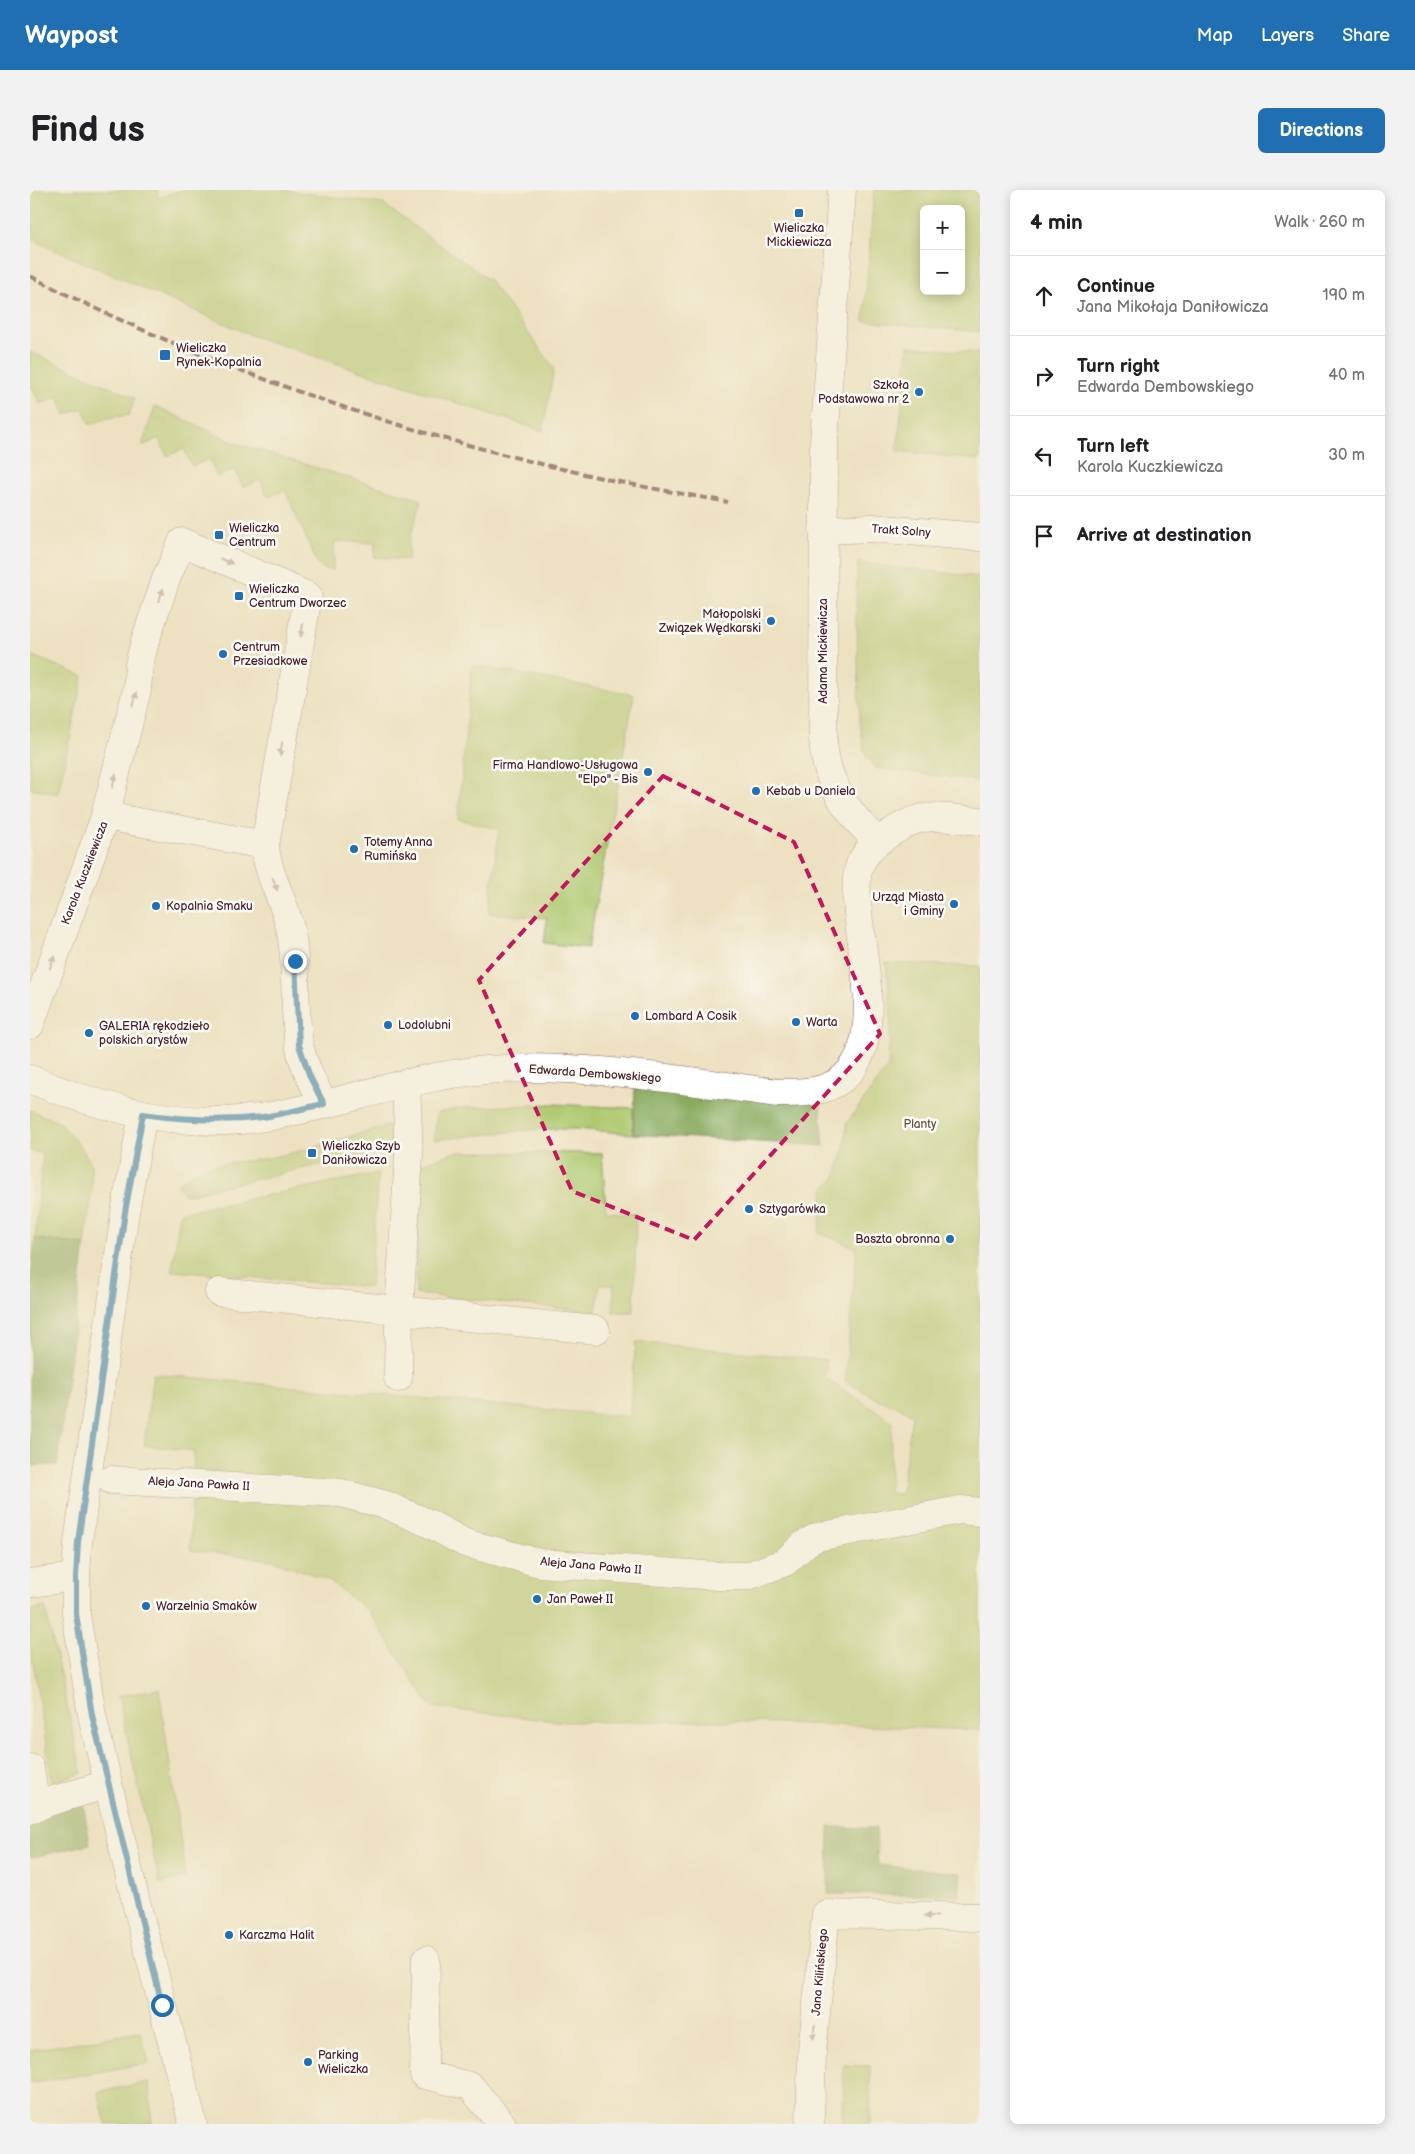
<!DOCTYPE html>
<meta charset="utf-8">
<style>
:root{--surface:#fff;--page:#f2f2f2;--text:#202124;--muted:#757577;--line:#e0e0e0;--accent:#1f6fb2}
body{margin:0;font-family:"Balsamiq Sans",sans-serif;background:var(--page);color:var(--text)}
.controls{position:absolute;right:15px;top:15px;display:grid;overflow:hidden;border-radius:8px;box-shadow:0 2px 12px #0003}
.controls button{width:45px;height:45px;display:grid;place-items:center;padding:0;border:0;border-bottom:1px solid var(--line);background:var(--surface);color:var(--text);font:25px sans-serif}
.stop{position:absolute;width:15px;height:15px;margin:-11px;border:4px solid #1f6fb2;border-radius:50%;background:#fff}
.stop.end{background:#1f6fb2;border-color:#fff;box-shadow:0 1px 5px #0008}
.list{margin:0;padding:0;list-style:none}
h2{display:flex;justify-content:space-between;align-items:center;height:65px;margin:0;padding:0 20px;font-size:21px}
h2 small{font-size:16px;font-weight:400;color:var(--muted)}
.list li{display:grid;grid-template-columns:32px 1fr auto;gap:15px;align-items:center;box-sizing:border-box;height:80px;padding:0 20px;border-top:1px solid var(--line)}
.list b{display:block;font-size:19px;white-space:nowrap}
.list p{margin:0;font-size:16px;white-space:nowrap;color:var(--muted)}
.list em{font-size:16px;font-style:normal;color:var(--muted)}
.icon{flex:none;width:28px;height:28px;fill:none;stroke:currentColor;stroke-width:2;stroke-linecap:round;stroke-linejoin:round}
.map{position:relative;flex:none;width:950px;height:1934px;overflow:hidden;border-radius:8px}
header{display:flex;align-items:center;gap:30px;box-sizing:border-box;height:70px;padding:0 25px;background:var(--accent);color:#fff}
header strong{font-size:24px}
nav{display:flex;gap:28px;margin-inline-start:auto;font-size:18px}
.intro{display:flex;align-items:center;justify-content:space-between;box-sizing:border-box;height:120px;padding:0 30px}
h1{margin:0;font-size:35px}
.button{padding:12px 22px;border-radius:8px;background:var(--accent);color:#fff;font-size:18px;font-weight:700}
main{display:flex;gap:30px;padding:0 30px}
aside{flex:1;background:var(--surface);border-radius:8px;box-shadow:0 2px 12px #0003}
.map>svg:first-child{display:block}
.green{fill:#aec86e;stroke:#7c744c;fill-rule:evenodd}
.forest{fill:#8aac61;stroke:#6a6646}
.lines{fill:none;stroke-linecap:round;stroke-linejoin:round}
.minor-casing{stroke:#836360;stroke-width:29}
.minor{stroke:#fff;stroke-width:28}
.rail{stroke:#4a1f2b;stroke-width:4;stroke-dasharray:8 4;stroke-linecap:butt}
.oneway{fill:#ae9aa0}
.route{stroke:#1f6fb2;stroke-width:6}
.marked{fill:none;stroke:#c2185b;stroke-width:4;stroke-dasharray:10 6;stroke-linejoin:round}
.poi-dot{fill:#1f6fb2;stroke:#fdfcf7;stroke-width:2}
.labels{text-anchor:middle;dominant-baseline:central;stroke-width:5;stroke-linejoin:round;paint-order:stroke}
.poi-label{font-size:12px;fill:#4a1f2b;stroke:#fdfcf7;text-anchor:start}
.street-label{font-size:12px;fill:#4a1f2b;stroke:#fdfcf7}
.park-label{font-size:12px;fill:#68523f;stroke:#fdfcf7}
</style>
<header>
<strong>Waypost</strong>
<nav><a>Map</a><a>Layers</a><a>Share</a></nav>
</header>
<div class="intro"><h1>Find us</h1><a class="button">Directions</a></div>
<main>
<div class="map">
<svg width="950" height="1934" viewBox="0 0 950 1934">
<rect width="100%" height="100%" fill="#fdfcf7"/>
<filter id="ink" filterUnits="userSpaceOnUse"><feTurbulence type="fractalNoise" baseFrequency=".02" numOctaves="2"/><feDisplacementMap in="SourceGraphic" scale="10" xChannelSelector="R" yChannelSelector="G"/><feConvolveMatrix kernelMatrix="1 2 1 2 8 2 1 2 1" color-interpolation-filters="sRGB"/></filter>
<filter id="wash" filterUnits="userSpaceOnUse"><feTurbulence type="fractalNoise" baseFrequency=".0096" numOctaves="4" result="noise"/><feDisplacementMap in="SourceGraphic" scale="20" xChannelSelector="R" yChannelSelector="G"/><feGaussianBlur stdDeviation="1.12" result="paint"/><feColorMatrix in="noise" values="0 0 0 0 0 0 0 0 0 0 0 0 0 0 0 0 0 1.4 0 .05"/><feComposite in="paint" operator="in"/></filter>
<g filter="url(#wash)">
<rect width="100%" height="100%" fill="#ede1c1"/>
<path class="green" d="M0,0H128L127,8L151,0H253L353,14L460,91L524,178L513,241L223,146L0,49Z
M844,0H950V142L834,131ZM894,19H931V101H894Z
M878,156L950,163V270L867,261Z
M0,162L105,208L99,225L78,228L60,235L53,218L35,225L28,207L10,214L2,197L0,198Z
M125,216L205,253L392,310L379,351L378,370L344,367L345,353L305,351L303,380L295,379L288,375L255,300L238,307L230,290L213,297L205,279L187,287L180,269L162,276L154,259L137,266L129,248L112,256Z
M828,373L950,387V591L846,578L835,564L830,534L826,408Z
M0,465L53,486L28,604L0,598Z
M442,475L604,505L558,758L514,753L517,728L459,723L469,639L428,629Z
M856,773L950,776V1540L691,1531L536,1532L401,1517L339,1422L300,1391L243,1370L160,1360L164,1261L114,1255L123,1184L599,1227L606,1152L797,1170L795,1188L862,1231L859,1303L871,1304L882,1225L871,1218L845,1208L815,1191L827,1058L789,1043L794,998L805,989L814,960L817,933L858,877L861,826Z
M522,914L603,918V944L546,939H507L404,950L407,923L430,918Z
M0,920L30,933L51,957L61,973L62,998L55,1055L5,1049L13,963L0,961Z
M361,935V959L155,1005L147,994C171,971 208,973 238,968C279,960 320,946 361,935Z
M425,962L572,963L576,1021L606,1025L604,1122H583L584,1095H570L566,1122L386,1104L390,975Z
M348,983L340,1097L142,1081L150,1023Z
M15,1417L52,1583L22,1592L0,1453V1421Z
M129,1499L156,1687L130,1694L88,1506Z
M110,1842L119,1873L0,1894V1860Z
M814,1875L840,1876V1934H813Z
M119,1892L122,1934H76L68,1902Z"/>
<path class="forest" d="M605,897L790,912L794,956L603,944Z
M5,1049L55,1055L27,1275L0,1276V1099Z
M53,1613L60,1654L0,1668V1632Z
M799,1637L846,1638L848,1675L931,1683L929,1706L798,1704Z"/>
</g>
<g filter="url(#ink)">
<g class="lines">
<g class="minor-casing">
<path id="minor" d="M812,0L794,252L793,550C796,594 816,621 847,651
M793,340L842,338L950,347
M75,626L235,655
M0,835L75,626L107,500L109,475L115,451L136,389L152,352L278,406L235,655C237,686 256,712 261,743C268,779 263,817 269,854C273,875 284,895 294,914
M0,889C74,920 155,940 235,927C309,915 381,886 456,880C554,872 653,891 749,903C766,903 782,903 798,897C860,872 832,772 828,722C827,709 825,694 828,681C832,663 847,651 862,642C871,636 883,630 893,628C911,625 932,630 950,631
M113,924L95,1022L48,1352L46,1387V1424L62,1525L105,1708L163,1934
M189,1102L566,1140
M368,1188L369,1120L379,966L376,893
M81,1290L311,1303L356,1315L398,1333L435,1353L510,1373L687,1386H718L755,1372L776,1353L787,1347L930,1320L950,1322
M0,1393L46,1387
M0,1578L6,1618
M0,1620L21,1611L78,1594
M396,1770L394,1885L440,1896L472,1934
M780,1934L782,1862L796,1724L950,1727"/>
</g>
<use href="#minor" class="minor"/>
<path class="rail" d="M0,86C170,174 364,241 550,283C599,295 649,303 698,312"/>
</g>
<defs><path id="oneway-solid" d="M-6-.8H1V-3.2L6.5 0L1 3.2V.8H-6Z" transform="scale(1.25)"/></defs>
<g class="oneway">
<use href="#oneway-solid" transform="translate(196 371) rotate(23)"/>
<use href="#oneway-solid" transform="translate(131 405) rotate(-71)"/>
<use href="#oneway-solid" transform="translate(272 440) rotate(100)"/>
<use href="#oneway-solid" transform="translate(105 509) rotate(-76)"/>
<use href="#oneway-solid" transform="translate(251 559) rotate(100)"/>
<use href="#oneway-solid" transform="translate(84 591) rotate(-76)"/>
<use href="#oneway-solid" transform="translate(245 694) rotate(69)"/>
<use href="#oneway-solid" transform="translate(22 772) rotate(-71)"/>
<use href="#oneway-solid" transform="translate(901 1726) rotate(-179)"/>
<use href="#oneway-solid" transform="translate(784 1842) rotate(95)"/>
</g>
</g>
<g class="lines" filter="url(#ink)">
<path class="route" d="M132,1815L62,1525L46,1424V1387L48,1352L95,1022L113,924C154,930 192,932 233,927C254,924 274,918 294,914L280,887L269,855L265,771"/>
</g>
<path d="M0 0H950V1934H0ZM633,586L764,652L850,844L664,1050L542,1001L449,790Z" fill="#ede1c1" fill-opacity=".55" fill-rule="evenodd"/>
<path class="marked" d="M633,586L764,652L850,844L664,1050L542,1001L449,790Z"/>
<g class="poi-dot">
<rect x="764" y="18" width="10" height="10" rx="2.5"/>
<rect x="129" y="159" width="12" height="12" rx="2.5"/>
<circle cx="889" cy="202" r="5"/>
<rect x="184" y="340" width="10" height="10" rx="2.5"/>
<rect x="204" y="401" width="10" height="10" rx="2.5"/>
<circle cx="741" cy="431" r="5"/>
<circle cx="193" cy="464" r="5"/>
<circle cx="618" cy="582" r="5"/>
<circle cx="726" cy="601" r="5"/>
<circle cx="324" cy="659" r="5"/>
<circle cx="924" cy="714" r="5"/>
<circle cx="126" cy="716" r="5"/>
<circle cx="605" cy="826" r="5"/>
<circle cx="766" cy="832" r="5"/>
<circle cx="358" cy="835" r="5"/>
<circle cx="59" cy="843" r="5"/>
<rect x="277" y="958" width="10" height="10" rx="2.5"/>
<circle cx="719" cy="1019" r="5"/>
<circle cx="920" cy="1049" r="5"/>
<circle cx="507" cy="1409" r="5"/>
<circle cx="116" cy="1416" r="5"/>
<circle cx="199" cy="1745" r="5"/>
<circle cx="278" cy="1872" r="5"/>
</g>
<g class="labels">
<g class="poi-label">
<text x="769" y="38" text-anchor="middle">Wieliczka<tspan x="769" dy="14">Mickiewicza</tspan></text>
<text x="146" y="158">Wieliczka<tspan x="146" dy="14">Rynek-Kopalnia</tspan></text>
<text x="879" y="195" text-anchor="end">Szkoła<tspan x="879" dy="14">Podstawowa nr 2</tspan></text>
<text x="199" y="338">Wieliczka<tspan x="199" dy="14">Centrum</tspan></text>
<text x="219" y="399">Wieliczka<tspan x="219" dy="14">Centrum Dworzec</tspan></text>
<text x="731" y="424" text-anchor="end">Małopolski<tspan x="731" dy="14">Związek Wędkarski</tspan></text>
<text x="203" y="457">Centrum<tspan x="203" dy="14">Przesiadkowe</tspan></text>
<text x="608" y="575" text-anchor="end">Firma Handlowo-Usługowa<tspan x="608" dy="14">"Elpo" - Bis</tspan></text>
<text x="736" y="601">Kebab u Daniela</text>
<text x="334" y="652">Totemy Anna<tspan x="334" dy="14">Rumińska</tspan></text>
<text x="914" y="707" text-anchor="end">Urząd Miasta<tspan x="914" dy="14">i Gminy</tspan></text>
<text x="136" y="716">Kopalnia Smaku</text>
<text x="615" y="826">Lombard A Cosik</text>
<text x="776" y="832">Warta</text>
<text x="368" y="835">Lodolubni</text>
<text x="69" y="836">GALERIA rękodzieło<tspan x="69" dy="14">polskich arystów</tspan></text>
<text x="292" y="956">Wieliczka Szyb<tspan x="292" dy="14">Daniłowicza</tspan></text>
<text x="729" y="1019">Sztygarówka</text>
<text x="910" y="1049" text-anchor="end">Baszta obronna</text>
<text x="517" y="1409">Jan Paweł II</text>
<text x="126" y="1416">Warzelnia Smaków</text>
<text x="209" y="1745">Karczma Halit</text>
<text x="288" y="1865">Parking<tspan x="288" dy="14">Wieliczka</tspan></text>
</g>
<g class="street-label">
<text transform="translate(871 341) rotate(4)">Trakt Solny</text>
<text transform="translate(793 461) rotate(-90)">Adama Mickiewicza</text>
<text transform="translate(55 683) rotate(-69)">Karola Kuczkiewicza</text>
<text transform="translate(565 884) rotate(4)">Edwarda Dembowskiego</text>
<text transform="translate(169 1294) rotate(3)">Aleja Jana Pawła II</text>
<text transform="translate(561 1376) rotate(5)">Aleja Jana Pawła II</text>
<text transform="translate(790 1782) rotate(-85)">Jana Kilińskiego</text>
</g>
<g class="park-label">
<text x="890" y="934">Planty</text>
</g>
</g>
</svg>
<div class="controls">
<button>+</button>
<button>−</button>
</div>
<div class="stop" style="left:132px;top:1815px"></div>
<div class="stop end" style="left:265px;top:771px"></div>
</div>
<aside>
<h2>4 min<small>Walk · 260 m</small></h2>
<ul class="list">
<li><svg class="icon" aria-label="ahead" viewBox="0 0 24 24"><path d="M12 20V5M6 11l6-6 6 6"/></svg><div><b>Continue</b><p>Jana Mikołaja Daniłowicza</p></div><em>190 m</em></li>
<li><svg class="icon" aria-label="right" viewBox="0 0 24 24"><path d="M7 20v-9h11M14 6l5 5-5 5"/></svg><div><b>Turn right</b><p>Edwarda Dembowskiego</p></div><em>40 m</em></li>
<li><svg class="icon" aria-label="left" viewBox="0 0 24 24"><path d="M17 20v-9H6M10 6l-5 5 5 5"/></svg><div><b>Turn left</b><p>Karola Kuczkiewicza</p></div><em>30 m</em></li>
<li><svg class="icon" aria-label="arrive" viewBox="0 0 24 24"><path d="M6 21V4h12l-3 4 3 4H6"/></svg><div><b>Arrive at destination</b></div></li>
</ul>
</aside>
</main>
